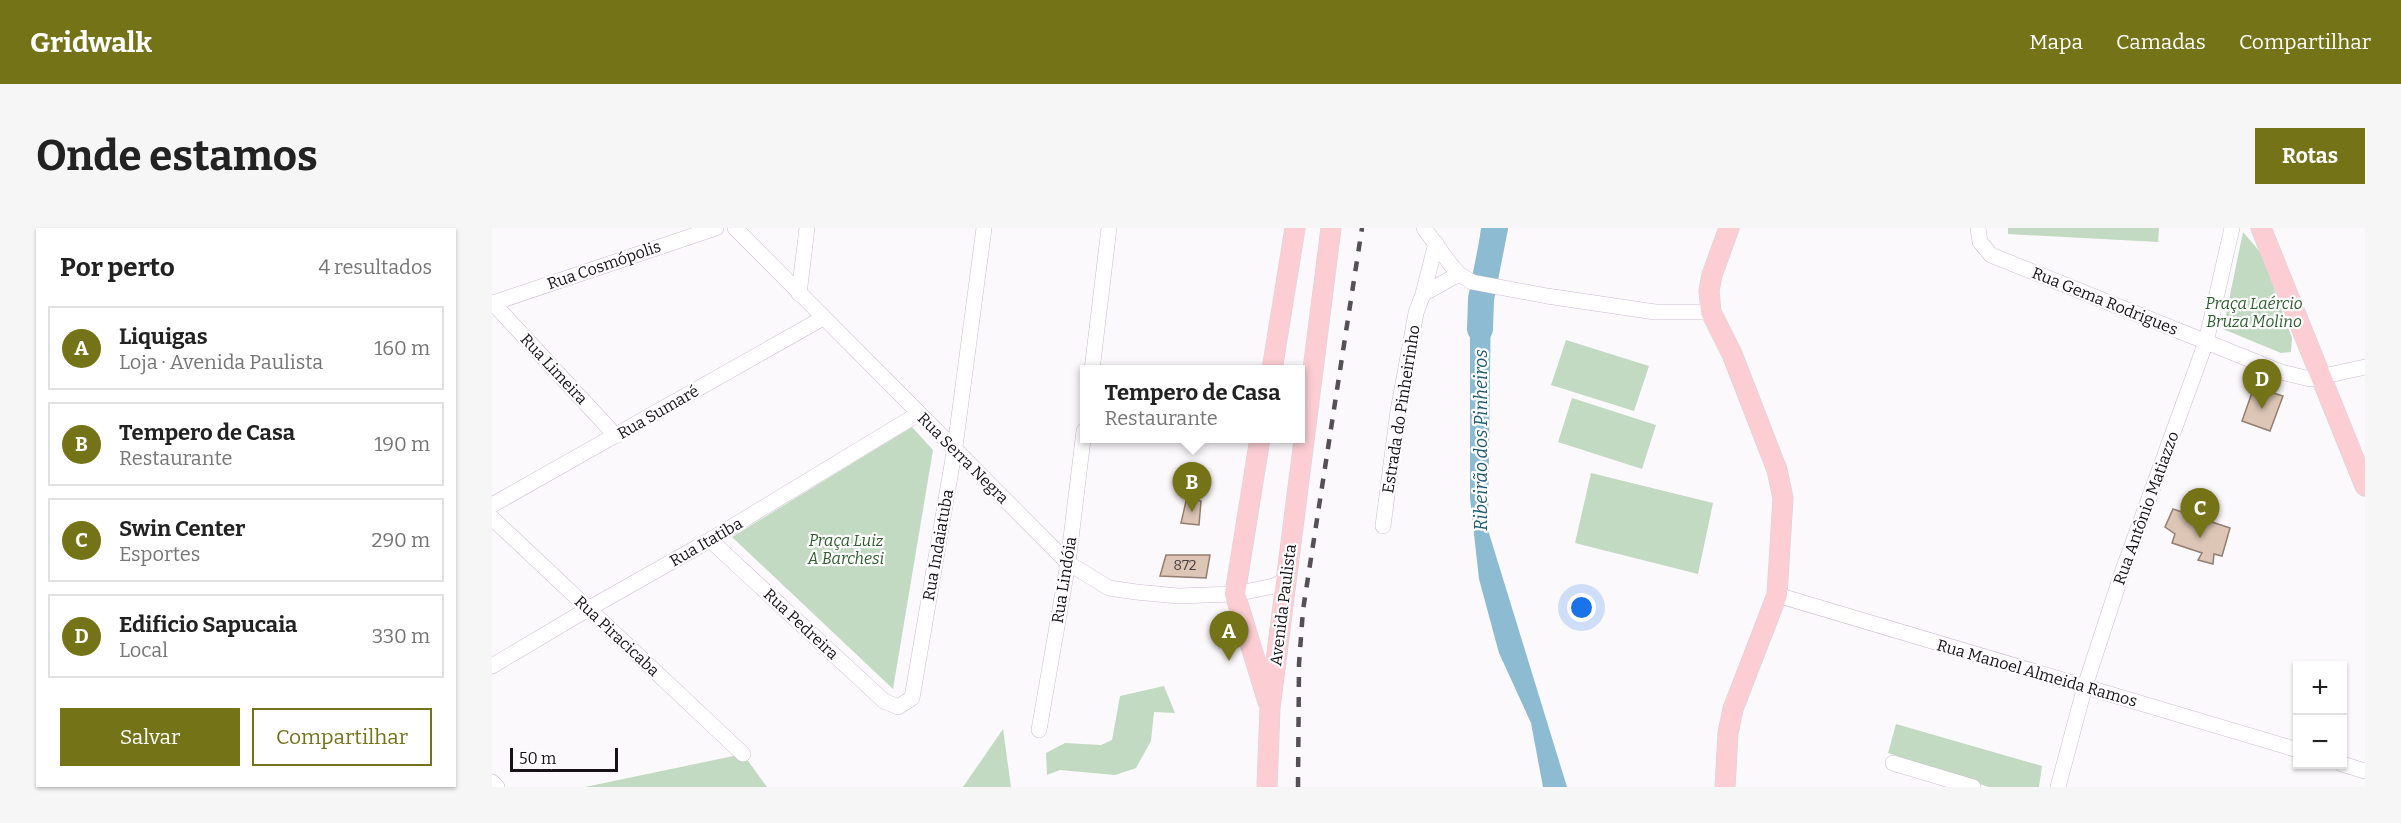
<!DOCTYPE html>
<html lang="pt">
<meta charset="utf-8">
<style>
:root{--surface:#fff;--page:#f6f6f6;--text:#222;--muted:#767676;--line:#e0e0e0;--accent:#747318}
body{margin:0;font-family:Bitter,serif;background:var(--page);color:var(--text)}
.controls{position:absolute;right:18px;bottom:18px;display:grid;overflow:hidden;border-radius:0px;box-shadow:0 2px 4px #0004}
.controls button{width:54px;height:54px;display:grid;place-items:center;padding:0;border:0;border-bottom:2px solid var(--line);background:var(--surface);color:var(--text);font:30px sans-serif}
.scale{position:absolute;left:18px;bottom:15px;width:108px;box-sizing:border-box;padding-left:6px;border:3px solid #161017;border-top:0;font-size:16px;line-height:21px;white-space:nowrap;color:#161017;-webkit-text-stroke:4px #fff;paint-order:stroke}
.you{position:absolute;left:1090px;top:380px;width:21px;height:21px;margin:-15px;border:4px solid #fff;border-radius:50%;background:#1a73e8;box-shadow:0 0 0 9px #1a73e833}
.badge{display:grid;place-items:center;width:39px;height:39px;border-radius:50%;background:var(--accent);color:#fff;font-size:20px;font-weight:700}
.pin{position:absolute;translate:-50% -50px;filter:drop-shadow(0 2px 3px #0008)}
.pin::after{content:'';position:absolute;top:32px;width:21px;height:18px;background:inherit;clip-path:polygon(0 0,100% 0,50% 100%)}
.popup{position:absolute;left:588px;top:137px;width:225px;height:78px;box-sizing:border-box;display:grid;place-content:center;border-radius:0px;background:var(--surface);filter:drop-shadow(0 2px 4px #0005);font-size:20px;white-space:nowrap;color:var(--muted)}
.popup b{font-size:22px;color:var(--text)}
.popup::after{content:'';position:absolute;left:50%;top:100%;margin-left:-12px;border:12px solid transparent;border-top-color:var(--surface)}
.list{margin:0;padding:0;list-style:none}
h2{display:flex;justify-content:space-between;align-items:center;height:78px;margin:0;padding:0 24px;font-size:26px}
h2 small{font-size:20px;font-weight:400;color:var(--muted)}
.list li{display:grid;grid-template-columns:39px 1fr auto;gap:18px;align-items:center;box-sizing:border-box;height:84px;margin:0 12px 12px;padding:0 12px;border:2px solid var(--line);border-radius:0px}
.list b{display:block;font-size:22px;white-space:nowrap}
.list p{margin:0;font-size:20px;white-space:nowrap;color:var(--muted)}
.list em{font-size:20px;font-style:normal;color:var(--muted)}
.actions{display:flex;gap:12px;padding:18px 24px}
.actions a{flex:1;padding:14px 0;border:2px solid var(--accent);border-radius:0px;text-align:center;font-size:21px;color:var(--accent)}
.actions .main{background:var(--accent);color:#fff}
.map{position:relative;flex:none;width:1873px;height:559px;overflow:hidden;border-radius:0px}
header{display:flex;align-items:center;gap:36px;box-sizing:border-box;height:84px;padding:0 30px;background:var(--accent);color:#fff}
header strong{font-size:28px}
nav{display:flex;gap:33px;margin-inline-start:auto;font-size:21px}
.intro{display:flex;align-items:center;justify-content:space-between;box-sizing:border-box;height:144px;padding:0 36px}
h1{margin:0;font-size:42px}
.button{padding:15px 27px;border-radius:0px;background:var(--accent);color:#fff;font-size:21px;font-weight:700}
main{display:flex;gap:36px;padding:0 36px}
aside{flex:1;background:var(--surface);border-radius:0px;box-shadow:0 2px 4px #0004}
.map>svg:first-child{display:block}
.green{fill:#c2d9c2}
.water{fill:#8cbbd2}
.lines{fill:none;stroke-linecap:round;stroke-linejoin:round}
.river{stroke:#8cbbd2;stroke-width:26}
.building{fill:#ddc6b6;stroke:#937e6f;stroke-width:1.5}
.minor-casing{stroke:#cdbcd1;stroke-width:16}
.major-casing{stroke:#d5d4d5;stroke-width:21}
.minor{stroke:#fff;stroke-width:15}
.major{stroke:#fcced4;stroke-width:20}
.rail{stroke:#554f56;stroke-width:4.5;stroke-dasharray:10 10;stroke-linecap:butt}
.labels{text-anchor:middle;dominant-baseline:central;stroke-width:4.5;stroke-linejoin:round;paint-order:stroke}
.number-label{font-size:14px;fill:#483e3f}
.street-label{font-size:16px;fill:#161017;stroke:#fff}
.park-label{font-size:16px;font-style:italic;fill:#2e5e30;stroke:#fff}
.water-label{font-size:18px;font-style:italic;fill:#205b74;stroke:#fff}
</style>
<header>
<strong>Gridwalk</strong>
<nav><a>Mapa</a><a>Camadas</a><a>Compartilhar</a></nav>
</header>
<div class="intro"><h1>Onde estamos</h1><a class="button">Rotas</a></div>
<main>
<aside>
<h2>Por perto<small>4 resultados</small></h2>
<ul class="list">
<li><span class="badge">A</span><div><b>Liquigas</b><p>Loja · Avenida Paulista</p></div><em>160 m</em></li>
<li><span class="badge">B</span><div><b>Tempero de Casa</b><p>Restaurante</p></div><em>190 m</em></li>
<li><span class="badge">C</span><div><b>Swin Center</b><p>Esportes</p></div><em>290 m</em></li>
<li><span class="badge">D</span><div><b>Edificio Sapucaia</b><p>Local</p></div><em>330 m</em></li>
</ul>
<div class="actions"><a class="main">Salvar</a><a>Compartilhar</a></div>
</aside>
<div class="map">
<svg width="1873" height="559" viewBox="0 0 1873 559">
<rect width="100%" height="100%" fill="#fcf9fd"/>
<path class="green" d="M1516,0H1667L1666,14L1516,6Z
M1751,4L1769,25L1800,110L1799,124L1789,125L1731,101Z
M1074,112L1157,138L1142,183L1059,157Z
M1080,170L1164,197L1150,241L1066,214Z
M420,199L441,222L401,461L240,309Z
M1099,245L1221,275L1206,346L1083,315Z
M672,458L683,485L662,484L659,513L644,540L623,547L568,542L555,547L554,525L573,515L609,517L620,512L628,468Z
M1404,496L1550,538L1547,559H1497L1396,525Z
M511,501L519,559H471Z
M251,526L275,559H93Z"/>
<path class="water" d="M989,0H1009L1002,49L984,38Z
M978,67L999,69L996,302L1075,559H1051L1039,495L1007,425L987,351L978,270Z"/>
<g class="lines">
<path class="river" d="M988,101L989,71L1003,0"/>
</g>
<path class="building" d="M1762,159L1791,168L1778,203L1750,193Z
M695,269L709,273L707,297L689,295Z
M1681,281L1738,300L1730,328L1722,326L1721,336L1706,332L1710,325L1680,315L1683,306L1673,299Z
M674,327H718L714,350L668,348Z"/>
<g class="lines">
<g class="minor-casing">
<path id="minor" d="M243,0L576,335L617,360L644,364L686,368L743,366L782,358L794,352
M932,0L959,37L967,46L980,54L1055,68L1163,84H1219
M1486,0L1488,14L1499,27L1789,144L1818,151L1873,139
M307,66L315,0
M931,66L944,15
M0,74L124,208
M1,75L224,0
M600,142L617,0
M0,277L331,90
M0,290L251,526
M891,298L906,183L924,85L931,66L967,46
M218,312L392,473L406,479L420,470L463,219L492,0
M1285,367L1806,522
M0,438L96,381L218,312L426,186
M547,502L576,335L592,203
M1401,535L1481,559
M1850,536L1873,543
M0,554L5,559
M1566,559L1593,458L1631,342L1714,114L1740,0"/>
</g>
<g class="major-casing">
<path id="major" d="M1769,0L1873,258
M780,142L803,0
M768,210L743,366L776,474
M775,559L778,480L839,0
M1233,559L1236,505L1241,481L1285,367L1291,270L1285,242L1240,126L1219,84L1217,63L1220,47L1237,0"/>
</g>
<use href="#minor" class="minor"/>
<use href="#major" class="major"/>
<path class="rail" d="M806,559L807,436L811,382L870,0"/>
</g>
<g class="labels">
<g class="number-label">
<text x="693" y="337">872</text>
</g>
<g class="street-label">
<text transform="translate(112 37) rotate(-19)">Rua Cosmópolis</text>
<text transform="translate(1613 73) rotate(22)">Rua Gema Rodrigues</text>
<text transform="translate(62 141) rotate(47)">Rua Limeira</text>
<text transform="translate(909 181) rotate(-81)">Estrada do Pinheirinho</text>
<text transform="translate(166 184) rotate(-30)">Rua Sumaré</text>
<text transform="translate(471 230) rotate(45)">Rua Serra Negra</text>
<text transform="translate(1654 280) rotate(-70)">Rua Antônio Matiazzo</text>
<text transform="translate(214 314) rotate(-30)">Rua Itatiba</text>
<text transform="translate(446 317) rotate(-80)">Rua Indaiatuba</text>
<text transform="translate(572 352) rotate(-81)">Rua Lindóia</text>
<text transform="translate(791 377) rotate(-83)">Avenida Paulista</text>
<text transform="translate(309 396) rotate(43)">Rua Pedreira</text>
<text transform="translate(125 408) rotate(43)">Rua Piracicaba</text>
<text transform="translate(1545 445) rotate(16)">Rua Manoel Almeida Ramos</text>
</g>
<g class="park-label">
<text x="1762" y="75">Praça Laércio<tspan x="1762" dy="18">Bruza Molino</tspan></text>
<text x="354" y="312">Praça Luiz<tspan x="354" dy="18">A Barchesi</tspan></text>
</g>
<g class="water-label">
<text transform="translate(989 212) rotate(-90)">Ribeirão dos Pinheiros</text>
</g>
</g>
</svg>
<div class="controls">
<button>+</button>
<button>−</button>
</div>
<div class="scale">50 m</div>
<div class="you"></div>
<div class="pin badge" style="left:737px;top:433px">A</div>
<div class="pin badge" style="left:700px;top:284px">B</div>
<div class="popup"><b>Tempero de Casa</b>Restaurante</div>
<div class="pin badge" style="left:1708px;top:310px">C</div>
<div class="pin badge" style="left:1770px;top:181px">D</div>
</div>
</main>
